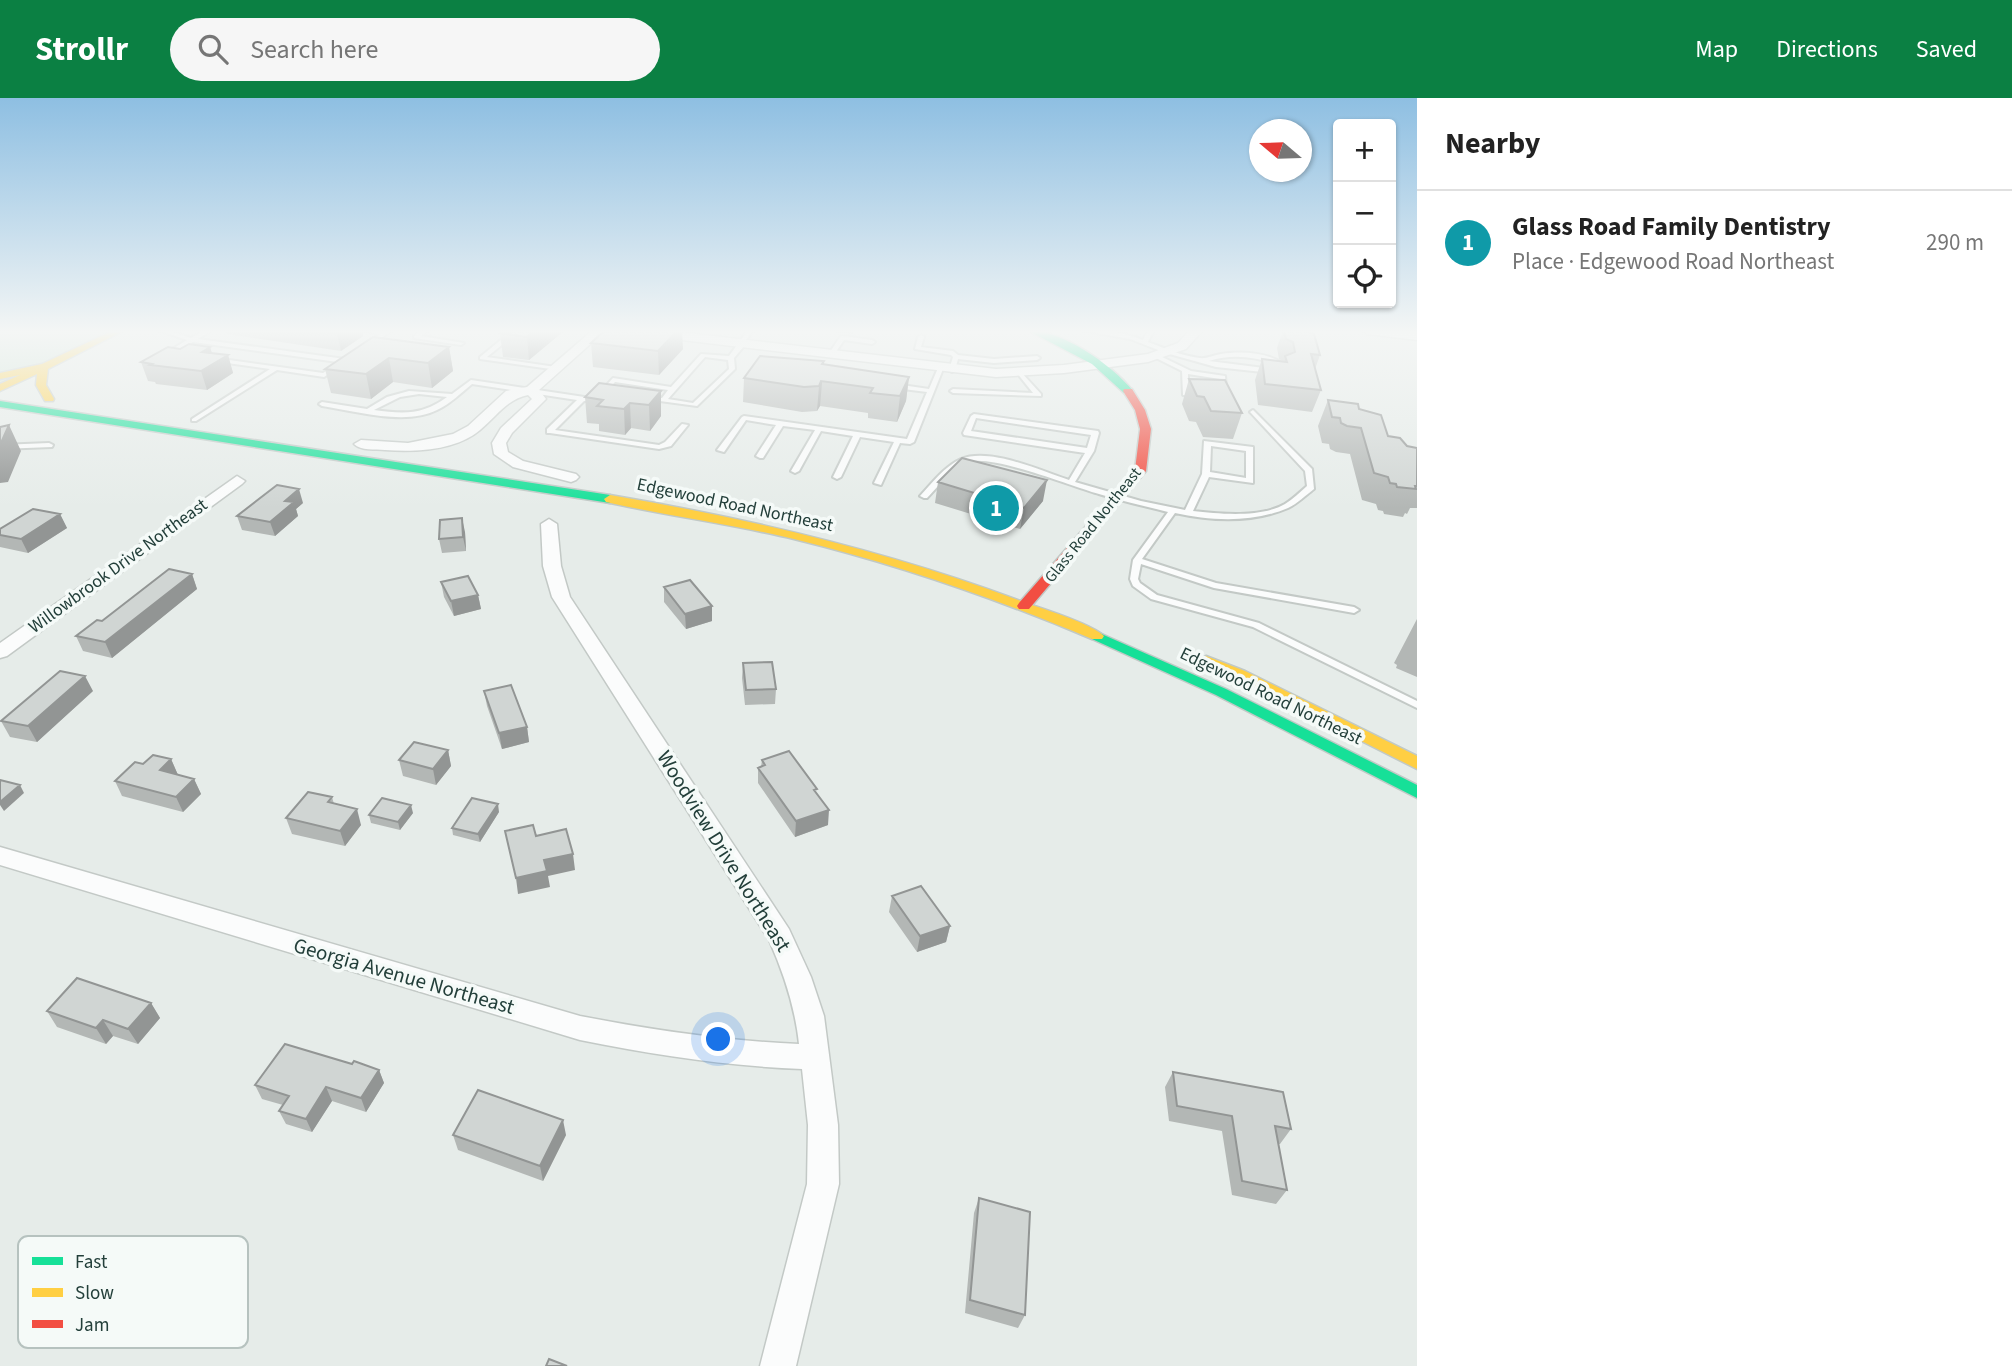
<!DOCTYPE html>
<meta charset="utf-8">
<style>
:root{--surface:#fff;--page:#f6f6f6;--text:#222;--muted:#767676;--line:#e0e0e0;--accent:#0b8043}
body{margin:0;font-family:"Source Sans 3",sans-serif;background:var(--page);color:var(--text)}
.controls{position:absolute;right:21px;top:21px;display:grid;overflow:hidden;border-radius:7px;box-shadow:0 2px 5px #0004}
.controls button{width:63px;height:63px;display:grid;place-items:center;padding:0;border:0;border-bottom:2px solid var(--line);background:var(--surface);color:var(--text);font:35px sans-serif}
.compass{position:absolute;left:1249px;top:21px;width:63px;height:63px;border-radius:50%;background:var(--surface);box-shadow:0 2px 5px #0004;rotate:289deg}
.you{position:absolute;left:719px;top:942px;width:24px;height:24px;margin:-18px;border:5px solid #fff;border-radius:50%;background:#1a73e8;box-shadow:0 0 0 10px #1a73e833}
.badge{display:grid;place-items:center;width:46px;height:46px;border-radius:50%;background:var(--accent);color:#fff;font-size:23px;font-weight:700}
.pin{position:absolute;translate:-50% -50%;border:4px solid #fff;box-shadow:0 2px 7px #0006}
.list{margin:0;padding:0;list-style:none}
h2{display:flex;justify-content:space-between;align-items:center;height:91px;margin:0;padding:0 28px;font-size:30px}
h2 small{font-size:23px;font-weight:400;color:var(--muted)}
.list li{display:grid;grid-template-columns:46px 1fr auto;gap:21px;align-items:center;box-sizing:border-box;height:105px;padding:0 28px;border-top:2px solid var(--line)}
.list b{display:block;font-size:26px;white-space:nowrap}
.list p{margin:0;font-size:23px;white-space:nowrap;color:var(--muted)}
.list em{font-size:23px;font-style:normal;color:var(--muted)}
.icon{flex:none;width:38px;height:38px;fill:none;stroke:currentColor;stroke-width:2;stroke-linecap:round;stroke-linejoin:round}
.map{position:relative;flex:none;width:1417px;height:1268px;overflow:hidden}
header{display:flex;align-items:center;gap:42px;box-sizing:border-box;height:98px;padding:0 35px;background:var(--accent);color:#fff}
header strong{font-size:33px}
nav{display:flex;gap:38px;margin-inline-start:auto;font-size:24px}
.search{width:490px;height:63px;background:var(--page);display:flex;align-items:center;gap:18px;box-sizing:border-box;padding:0 24px;border-radius:38px;color:var(--muted);font-size:26px}
main{display:flex}
aside{flex:1;background:var(--surface)}
.map>svg:first-child{display:block}
.green{fill:#cfe4d7}
.lines{fill:none;stroke-linecap:round;stroke-linejoin:round}
.lane-casing{stroke:#c3c9c6;stroke-width:4}
.street-casing{stroke:#c3c9c6;stroke-width:3}
.fast-casing{stroke:#c1c9c6;stroke-width:3}
.slow-casing{stroke:#c1c9c6;stroke-width:3}
.jam-casing{stroke:#c1c9c6;stroke-width:3}
.lane{fill:#fbfcfc;fill-rule:evenodd}
.street{fill:#fbfcfc;fill-rule:evenodd}
.fast{fill:#16e098;fill-rule:evenodd}
.slow{fill:#ffcf43;fill-rule:evenodd}
.jam{fill:#f24e42;fill-rule:evenodd}
.wall{fill:#b3b7b5}
.shaded-wall{fill:#929594}
.building{fill:#d0d5d3;stroke:#929594;stroke-width:2}
.labels{text-anchor:middle;dominant-baseline:central;stroke-width:7;stroke-linejoin:round;paint-order:stroke}
.far-street-label{font-size:16px;fill:#233f3a;stroke:#f5faf8}
.street-label{font-size:18px;fill:#233f3a;stroke:#f5faf8}
.near-street-label{font-size:21px;fill:#233f3a;stroke:#f5faf8}
.key{fill:#f5faf8;stroke:#b6c2bf;stroke-width:2}
.key-label{font-size:19px;fill:#233f3a}
</style>
<header>
<strong>Strollr</strong>
<div class="search"><svg class="icon" aria-label="search" viewBox="0 0 24 24"><circle cx="10" cy="10" r="6"/><path d="M15 15l6 6"/></svg>Search here</div>
<nav><a>Map</a><a>Directions</a><a>Saved</a></nav>
</header>
<main>
<div class="map">
<svg width="1417" height="1268" viewBox="0 0 1417 1268">
<rect width="100%" height="100%" fill="#e6ece9"/>
<path class="green" d="M0,232H121L0,290Z"/>
<g class="lines">
<g class="lane-casing">
<path id="lane" d="M158,232H167L191,240L205,232H212L198,241L345,261L348,263L345,265L193,244L168,258L165,256L166,255L187,242Z
M359,232H393L369,248L367,247V245L380,236Z
M422,232H429L421,238L464,245L461,247L414,240V238Z
M513,232H520L487,259L556,269L558,270V272L480,261V259Z
M748,232H754L744,244L745,247L734,260L735,271L697,308L645,301V299L647,298L662,300L668,292L615,284L605,295L600,294L613,280L671,289L701,256L729,258ZM705,259L728,262L729,271L693,305L668,301Z
M1081,232C1102,232 1124,234 1143,242L1148,232H1154L1148,244C1164,250 1182,258 1200,260C1206,261 1214,257 1221,256C1241,253 1267,254 1284,266L1281,268C1258,259 1234,255 1209,263L1272,271L1275,273L1272,275L1216,269L1166,255L1130,241Z
M921,237L924,239L921,249L953,253L958,257L994,261L1037,258L1040,260L1037,262L994,265L958,261L955,272L952,274L949,272L953,259L951,257L915,251L918,239Z
M842,238L872,242L875,244L872,246L844,242L833,258H829L828,257L840,239Z
M1154,257H1158L1191,273L1225,278L1227,301L1224,303L1183,297L1182,273L1154,259ZM1188,276L1220,281L1221,299L1188,294Z
M215,260L323,275L334,268L339,269L324,279L277,272L196,323H192V321L270,271L213,263V261Z
M938,270L943,271L914,344L910,346L900,345L881,387L874,385L894,344L860,339L841,379L837,381L833,379L853,338L821,333L799,373L795,375L791,373L815,332L783,328L763,360H760L756,358L776,327L746,322L724,354L717,352L742,319L744,318L907,341L927,294L895,290L892,288L895,286L929,291Z
M1020,273L1041,296V298L953,295L950,293L953,291L1033,295L1017,275Z
M471,282L591,300L595,297H599L600,298L595,303H584L555,332L659,347L665,344L682,326L688,327L671,348L659,351L550,335H547V331L577,302L472,286C461,295 450,306 437,312C406,328 355,313 322,308L319,306L322,304L367,311L387,299L409,293L452,296ZM419,296L447,299C423,317 404,316 374,312L400,299Z
M1253,312L1312,371L1314,391C1306,397 1297,406 1288,410C1253,425 1211,423 1175,415L1142,461L1216,485L1354,509L1359,512L1354,515L1214,490L1141,466L1138,481L1140,485L1157,497L1259,525L1417,603V610L1253,529L1151,501L1133,488L1130,481L1133,462L1168,414C1145,408 1122,403 1099,396C1071,388 992,356 968,364C951,370 939,388 927,400H924L920,398C932,385 945,368 961,361C990,349 1041,373 1069,382L1085,355L964,337L963,335L971,318L974,316L1098,333L1099,335L1094,353L1075,384L1141,403L1185,412L1202,376L1204,343L1253,349V385L1209,379L1193,413C1220,416 1261,420 1285,406C1293,401 1300,394 1307,388L1305,373L1251,315L1250,314ZM976,320L1091,337L1087,350L971,333ZM1211,348L1246,353V380L1210,374Z
M49,345L53,347L52,349L0,351V347Z"/>
</g>
<g class="street-casing">
<path id="street" d="M593,232H606L539,292L546,301L512,335L506,345L508,354L523,363L576,376L579,379L576,382L571,384L513,369L494,356L492,345L501,330L532,301L528,297C507,301 496,319 480,332C455,353 416,354 385,352C375,351 361,353 354,346L361,342L408,345L453,336L468,328L506,293L527,289Z
M625,232H662L996,271L1064,267L1148,256L1178,245L1190,232H1203L1186,251L1148,264L1064,275L996,279L631,236Z
M1361,232L1417,234V242L1367,236Z
M237,378L245,383L242,386L7,558L0,560V545Z
M549,421L557,426L561,468L570,499L789,831L811,879L824,918L838,1027L839,1086L796,1268H760L807,1086L808,1027L802,971C726,968 654,957 580,942L0,767V749L580,918C653,932 725,943 799,946C795,909 784,876 769,842L552,499L543,468L541,426Z"/>
</g>
<g class="fast-casing">
<path id="fast" d="M1027,232C1062,232 1111,266 1133,293L1124,295L1092,266Z
M0,303L610,397L616,401L610,405L0,309Z
M1097,534L1226,591L1417,687V700L1216,597L1092,541L1090,538L1092,535Z"/>
</g>
<g class="slow-casing">
<path id="slow" d="M114,232H125L48,271L46,287L54,301L53,303H45L36,287L37,276L0,293V286L20,277L0,281V275L42,266Z
M610,397C752,421 891,454 1026,505C1044,511 1092,526 1104,538L1102,541H1092C995,500 896,466 794,441C732,426 668,418 606,404L604,401Z
M1206,558L1245,573L1417,658V671L1235,579L1201,565L1199,562Z"/>
</g>
<g class="jam-casing">
<path id="jam" d="M1124,291H1132L1145,312L1151,331L1146,373L1029,511H1019L1017,508L1019,505L1135,372L1140,331L1135,312L1123,293Z"/>
</g>
<use href="#lane" class="lane"/>
<use href="#street" class="street"/>
<use href="#fast" class="fast"/>
<use href="#slow" class="slow"/>
<use href="#jam" class="jam"/>
</g>
<path class="wall" d="M226,232H362L363,238L341,253L227,236Z
M504,232H565L529,262L503,259L500,235Z
M814,232H855L853,236Z
M1283,232H1303L1320,257L1315,271L1321,292L1312,314L1258,307L1255,282L1262,261L1283,263L1279,261L1277,250Z
M591,245L683,251L659,277L593,269Z
M210,249L212,255L228,257L233,275L207,292L156,286L155,284L148,283L141,264L180,251Z
M449,249L453,273L432,290L393,284L371,301L331,295L325,271Z
M824,263V266L909,279L906,303L897,324L868,320V315L820,308L817,313L802,314L743,304L744,280Z
M1189,281L1242,315L1233,341L1203,339L1196,324L1189,323L1182,306Z
M661,293V318L650,333L631,330L625,337L599,333V326L587,325L585,299Z
M1328,302L1359,311L1388,338L1407,348L1417,350V410H1410L1407,416L1405,415L1403,419L1384,416L1383,413L1378,412L1376,406L1362,402L1350,356L1336,354L1330,351L1329,346L1322,345L1318,328Z
M938,384L1043,403L1020,431L935,405Z
M303,405L296,411L298,418L275,438L242,432L237,418Z
M60,416L67,430L28,455L0,449V431Z
M465,434L466,453L442,455L439,441Z
M192,476L197,491L112,560L83,553L76,538Z
M441,484L478,497L481,511L454,518L444,499Z
M664,489L712,508V523L686,531L664,504Z
M1417,521V579L1396,570L1397,567L1394,565Z
M743,565L776,591L775,606L745,607L742,580Z
M93,593L37,644L10,639L1,623Z
M484,593L527,629L529,644L502,651L487,608Z
M448,652L451,668L436,687L403,678L399,662Z
M171,661L178,677L194,681L201,696L183,714L122,698L115,683L143,666Z
M762,662L817,695L828,727L795,739L758,685V670L761,669Z
M332,699L334,706L361,727L345,748L292,736L286,720Z
M499,714L480,744L453,737L452,730Z
M413,715L400,732L371,725L369,717Z
M892,798L950,828L946,844L917,854L889,814Z
M151,905L160,920L138,946L113,938L106,946L57,929L47,913Z
M352,966L379,972L384,985L366,1014L332,1003L312,1034L286,1026L279,1013L283,1007L262,1001L255,987Z
M1173,974L1291,1031L1280,1046H1278L1287,1092L1276,1106L1232,1097L1222,1033L1169,1023L1165,989Z
M453,1037H566L543,1083L458,1052Z
M979,1100L1025,1217L1018,1230L965,1215L974,1115Z"/>
<path class="shaded-wall" d="M341,232H362L363,238L341,253L337,235Z
M535,232H565L529,262L527,239Z
M678,232H682L683,251L659,277L658,253Z
M210,249L215,265L228,257L233,275L207,292L201,273L202,254Z
M449,249L453,273L432,290L428,265Z
M389,260L393,284L371,301L366,276Z
M824,263L820,308L817,313L819,288L822,266Z
M909,279L906,303L897,324L900,298Z
M661,293V318L650,333L649,307Z
M630,305L631,330L625,337L624,311Z
M9,327L21,353L8,384L0,385V347Z
M1047,382L1043,403L1020,431L1024,410Z
M299,391L303,405L296,411L298,418L275,438L270,424L285,403Z
M60,416L67,430L28,455L21,441Z
M462,420L465,434L466,453L463,439Z
M192,476L197,491L112,560L105,544Z
M478,497L481,511L454,518L451,503Z
M712,508V523L686,531L685,516Z
M85,578L93,593L37,644L28,628Z
M527,629L529,644L502,651L499,635Z
M448,652L451,668L436,687L433,671Z
M171,661L178,677L160,672Z
M194,681L201,696L183,714L176,699Z
M20,687L24,695L4,713L0,707V704Z
M498,706L499,714L480,744L478,736Z
M411,707L413,715L400,732L398,724Z
M357,711L361,727L345,748L340,733Z
M829,712L828,727L795,739L796,723Z
M573,756L575,772L548,778L550,789L518,796L516,780L544,762Z
M950,828L946,844L917,854L920,838Z
M151,905L160,920L138,946L128,931Z
M103,922L113,938L106,946L96,930Z
M379,972L384,985L366,1014L361,1000Z
M326,989L332,1003L312,1034L306,1021Z
M563,1022L566,1037L543,1083L540,1068Z"/>
<path class="building" d="M316,232H341L337,235Z
M504,232H535L527,239L500,235Z
M605,232H678L658,253L591,245Z
M1284,232H1303L1314,236L1320,257L1311,256L1321,292L1265,286L1262,261L1287,264L1285,258L1295,254L1293,244L1286,241Z
M373,239L449,249L428,265L389,260L366,276L325,271Z
M189,246L210,249L202,254L228,257L201,273L150,267L152,266L141,264L168,249L180,251Z
M760,258L824,263L822,266L909,279L900,298L870,295L873,290L821,283L819,288L804,289L744,280Z
M1189,281L1225,282L1242,315L1211,313L1204,299L1197,298Z
M599,285L661,293L649,307L630,305L624,311L597,308L603,302L585,299Z
M1328,302L1358,306L1359,311L1381,317L1388,338L1400,340L1407,348L1417,350V388H1415L1416,391L1397,389L1396,386L1390,385L1388,379L1374,375L1361,330L1347,328L1341,325L1340,320L1332,319Z
M9,327L0,347V329Z
M962,360L1047,382L1024,410L938,384Z
M277,387L299,391L285,403L294,404L270,424L237,418Z
M33,411L60,416L21,441L0,437V431Z
M462,420L463,439L439,441L440,422Z
M169,471L192,476L105,544L76,538L97,522L102,523Z
M468,478L478,497L451,503L441,484Z
M690,482L712,508L685,516L664,489Z
M772,564L776,591L746,592L743,565Z
M60,573L85,578L28,628L1,623Z
M511,587L527,629L499,635L484,593Z
M414,644L448,652L433,671L399,662Z
M789,653L817,691L814,692L829,712L796,723L758,670L765,667L762,662Z
M153,657L171,661L160,672L194,681L176,699L115,683L135,664L143,666Z
M0,682L20,687L0,704Z
M308,694L332,699L328,704L357,711L340,733L286,720Z
M382,700L411,707L398,724L369,717Z
M472,700L498,706L478,736L452,730Z
M533,727L536,738L566,731L573,756L544,762L547,773L516,780L505,733Z
M921,788L950,828L920,838L892,798Z
M77,880L151,905L128,931L103,922L96,930L47,913Z
M285,946L352,966L354,963L379,972L361,1000L326,989L306,1021L279,1013L289,998L255,987Z
M1173,974L1283,994L1291,1031L1275,1028L1287,1092L1242,1083L1232,1018L1177,1008Z
M478,992L563,1022L540,1068L453,1037Z
M979,1100L1030,1114L1025,1217L970,1202Z
M549,1261L567,1268H546Z"/>
<linearGradient id="sky" x2="0" y2="1"><stop stop-color="#8ebfe2"/><stop offset="0.57" stop-color="#f4f6f5"/><stop offset="1" stop-color="#f4f6f5" stop-opacity="0"/></linearGradient>
<rect width="1417" height="410" fill="url(#sky)"/>
<g class="labels">
<g class="far-street-label">
<text transform="translate(1093 427) rotate(-51)">Glass Road Northeast</text>
</g>
<g class="street-label">
<text transform="translate(735 407) rotate(12)">Edgewood Road Northeast</text>
<text transform="translate(118 468) rotate(-36)">Willowbrook Drive Northeast</text>
<text transform="translate(1271 598) rotate(26)">Edgewood Road Northeast</text>
</g>
<g class="near-street-label">
<text transform="translate(724 753) rotate(58)">Woodview Drive Northeast</text>
<text transform="translate(404 878) rotate(16)">Georgia Avenue Northeast</text>
</g>
</g>
<rect x="18" y="1138" width="230" height="112" rx="10" class="key"/>
<rect x="32" y="1159" width="31" height="8" fill="#16e098"/>
<rect x="32" y="1190" width="31" height="9" fill="#ffcf43"/>
<rect x="32" y="1222" width="31" height="8" fill="#f24e42"/>
<g class="key-label">
<text x="75" y="1170">Fast</text>
<text x="75" y="1201">Slow</text>
<text x="75" y="1233">Jam</text>
</g>
</svg>
<div class="controls">
<button>+</button>
<button>−</button>
<button><svg class="icon" aria-label="locate" viewBox="0 0 24 24"><circle cx="12" cy="12" r="6"/><path d="M12 2v4M12 18v4M2 12h4M18 12h4"/></svg></button>
</div>
<svg class="compass" viewBox="-18 -18 36 36"><path d="M0-13l5 13h-10z" fill="#e53935"/><path d="M0 13l5-13h-10z" fill="#767676"/></svg>
<div class="you"></div>
<div class="pin badge" style="left:996px;top:410px;background:#0f9aa8">1</div>
</div>
<aside>
<h2>Nearby<small></small></h2>
<ul class="list">
<li><span class="badge" style="background:#0f9aa8">1</span><div><b>Glass Road Family Dentistry</b><p>Place · Edgewood Road Northeast</p></div><em>290 m</em></li>
</ul>
</aside>
</main>
